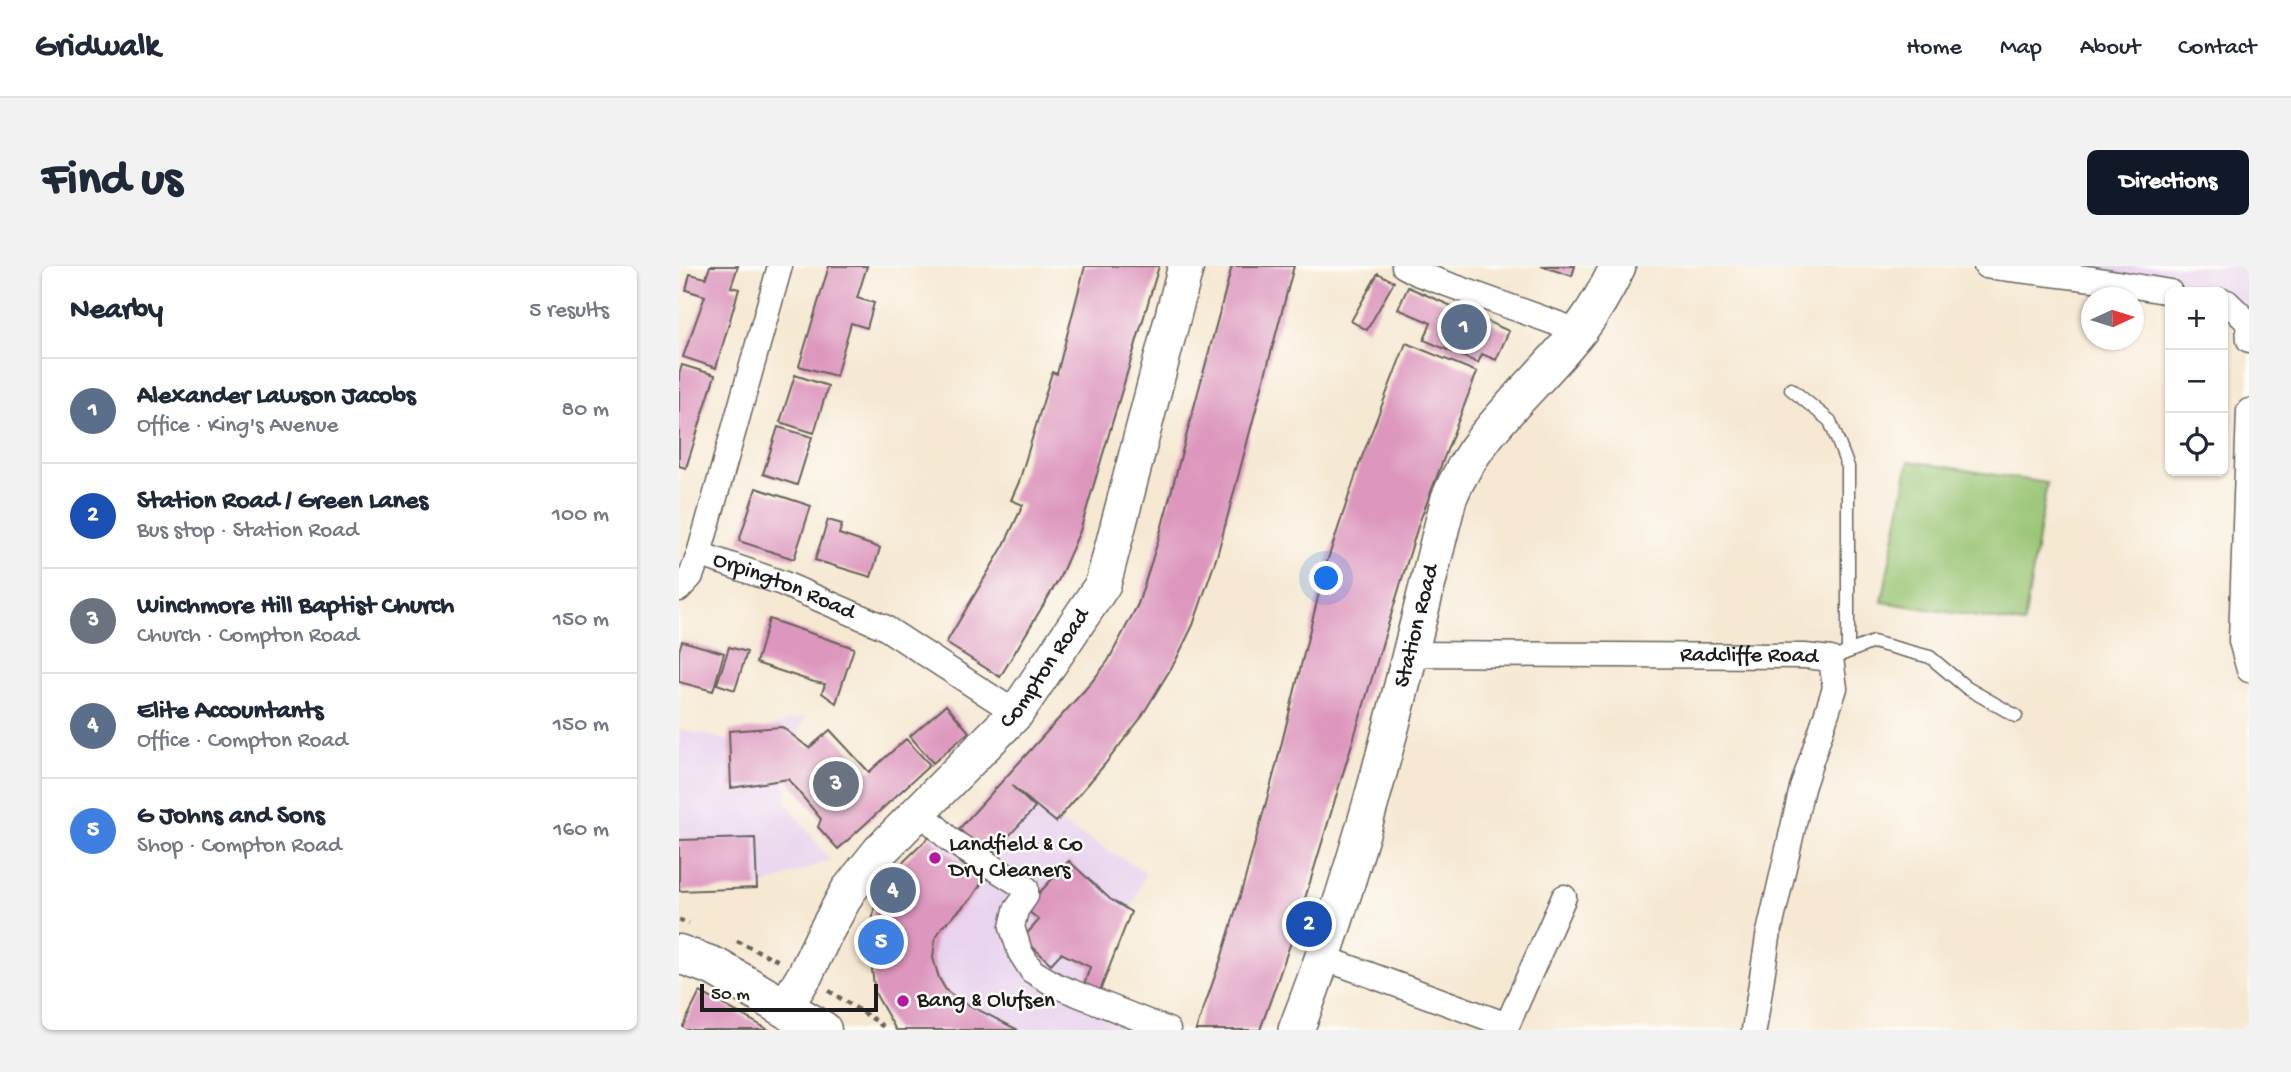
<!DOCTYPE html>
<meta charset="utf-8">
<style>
:root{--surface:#fff;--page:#f2f2f3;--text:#1f2937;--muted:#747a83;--line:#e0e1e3;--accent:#111827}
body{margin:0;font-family:"Gochi Hand",sans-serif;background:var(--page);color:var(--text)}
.controls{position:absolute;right:21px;top:21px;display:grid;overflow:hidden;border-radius:10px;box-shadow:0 2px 5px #0004}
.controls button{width:63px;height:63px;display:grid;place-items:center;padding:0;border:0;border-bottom:2px solid var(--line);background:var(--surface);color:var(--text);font:35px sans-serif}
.compass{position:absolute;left:1402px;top:21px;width:63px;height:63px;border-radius:50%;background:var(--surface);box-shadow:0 2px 5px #0004;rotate:86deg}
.scale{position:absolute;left:21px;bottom:18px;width:178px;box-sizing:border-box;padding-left:7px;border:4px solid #1c1c1c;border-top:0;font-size:19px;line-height:24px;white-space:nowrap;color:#1c1c1c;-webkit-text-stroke:5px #fdfcf7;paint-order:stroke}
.you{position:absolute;left:648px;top:313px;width:24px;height:24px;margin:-18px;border:5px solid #fff;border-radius:50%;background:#1a73e8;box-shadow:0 0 0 10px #1a73e833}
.badge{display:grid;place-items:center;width:46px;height:46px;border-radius:50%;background:var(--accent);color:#fff;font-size:23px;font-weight:700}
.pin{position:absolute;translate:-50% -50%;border:4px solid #fff;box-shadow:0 2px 7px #0006}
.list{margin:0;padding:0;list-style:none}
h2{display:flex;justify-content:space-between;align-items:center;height:91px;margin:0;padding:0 28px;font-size:30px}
h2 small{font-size:23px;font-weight:400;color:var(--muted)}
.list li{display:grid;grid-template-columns:46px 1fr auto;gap:21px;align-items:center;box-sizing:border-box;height:105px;padding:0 28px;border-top:2px solid var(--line)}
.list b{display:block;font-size:26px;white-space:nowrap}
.list p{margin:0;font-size:23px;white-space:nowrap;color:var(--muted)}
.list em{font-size:23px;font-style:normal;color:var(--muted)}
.icon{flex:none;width:38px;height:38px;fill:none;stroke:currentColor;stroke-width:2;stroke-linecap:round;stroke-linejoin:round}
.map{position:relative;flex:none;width:1570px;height:764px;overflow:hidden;border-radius:10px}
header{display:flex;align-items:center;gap:42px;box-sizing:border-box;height:98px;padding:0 35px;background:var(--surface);border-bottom:2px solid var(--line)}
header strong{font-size:33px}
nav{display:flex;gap:38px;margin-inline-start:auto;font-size:24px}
.intro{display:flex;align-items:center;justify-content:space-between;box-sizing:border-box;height:168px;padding:0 42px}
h1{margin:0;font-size:49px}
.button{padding:18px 32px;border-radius:10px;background:var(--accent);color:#fff;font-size:24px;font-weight:700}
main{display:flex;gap:42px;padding:0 42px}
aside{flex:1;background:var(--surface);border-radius:10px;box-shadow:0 2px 5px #0004}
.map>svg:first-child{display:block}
.built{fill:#e8d2ee}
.green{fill:#96c270;stroke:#596f46;stroke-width:2}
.building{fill:#dd96bd}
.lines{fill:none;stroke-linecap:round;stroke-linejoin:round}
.lane-casing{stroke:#68635c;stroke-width:15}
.street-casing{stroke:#68635c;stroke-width:27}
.secondary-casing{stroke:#68635c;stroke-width:38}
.primary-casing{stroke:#68635c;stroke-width:41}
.path{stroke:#68635c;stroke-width:4.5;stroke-dasharray:5 5;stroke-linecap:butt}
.lane{stroke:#fff;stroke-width:12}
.street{stroke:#fff;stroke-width:24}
.secondary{stroke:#fff;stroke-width:35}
.primary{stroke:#fff;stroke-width:38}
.poi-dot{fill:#b5179e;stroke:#fdfcf7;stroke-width:2.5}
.labels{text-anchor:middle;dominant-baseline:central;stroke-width:5;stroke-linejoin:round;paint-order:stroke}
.street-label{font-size:23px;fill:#1c1c1c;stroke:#fdfcf7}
.poi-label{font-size:23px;fill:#1c1c1c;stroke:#fdfcf7;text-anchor:start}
</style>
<header>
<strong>Gridwalk</strong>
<nav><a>Home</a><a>Map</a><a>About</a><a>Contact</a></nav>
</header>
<div class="intro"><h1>Find us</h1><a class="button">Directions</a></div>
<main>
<aside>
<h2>Nearby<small>5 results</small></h2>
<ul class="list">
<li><span class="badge" style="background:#5c6f8a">1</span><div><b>Alexander Lawson Jacobs</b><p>Office · King's Avenue</p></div><em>80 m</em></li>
<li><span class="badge" style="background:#1a4fb4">2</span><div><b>Station Road / Green Lanes</b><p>Bus stop · Station Road</p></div><em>100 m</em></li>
<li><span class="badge" style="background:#6b7280">3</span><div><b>Winchmore Hill Baptist Church</b><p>Church · Compton Road</p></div><em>150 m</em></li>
<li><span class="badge" style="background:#5c6f8a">4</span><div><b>Elite Accountants</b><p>Office · Compton Road</p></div><em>150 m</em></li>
<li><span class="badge" style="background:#3f7fe0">5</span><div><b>G Johns and Sons</b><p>Shop · Compton Road</p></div><em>160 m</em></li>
</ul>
</aside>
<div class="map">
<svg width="1570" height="764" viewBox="0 0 1570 764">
<rect width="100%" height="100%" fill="#fdfcf7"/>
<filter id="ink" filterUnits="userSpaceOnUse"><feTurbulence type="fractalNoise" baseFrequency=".0143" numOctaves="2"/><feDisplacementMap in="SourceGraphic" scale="14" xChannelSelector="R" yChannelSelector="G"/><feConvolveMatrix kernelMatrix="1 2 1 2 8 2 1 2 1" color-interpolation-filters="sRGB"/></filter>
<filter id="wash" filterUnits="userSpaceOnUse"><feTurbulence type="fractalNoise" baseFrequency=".00686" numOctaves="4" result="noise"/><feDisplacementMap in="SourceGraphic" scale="28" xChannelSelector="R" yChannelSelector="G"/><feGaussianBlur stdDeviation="1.57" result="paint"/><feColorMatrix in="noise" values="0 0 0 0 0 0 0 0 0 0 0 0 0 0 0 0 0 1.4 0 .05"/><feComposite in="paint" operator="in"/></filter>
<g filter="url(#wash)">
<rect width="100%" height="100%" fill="#f6e8d2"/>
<path class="built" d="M1379,0H1570V38L1544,33V26H1512Z
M126,450L109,501L107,536L151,594L78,622L0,625V463L48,474Z
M356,542L467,606L417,735L469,764H216L204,747L196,727L192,696L190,679L199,620L268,555L310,591Z"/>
<path class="green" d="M1230,195L1368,217L1345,358L1203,336Z"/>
<g id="blocks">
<path class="building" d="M31,0H59L52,21L60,23L37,102L4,91L26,30L7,24L11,8L27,12Z
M150,0H188L178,32L195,37L188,62L172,57L157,110L120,100Z
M406,0H480L401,265L380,313L321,411L267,377L325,279L344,239L332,234L340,216L373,106L378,108Z
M553,0H615L538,290L514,359L497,394L461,453L426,498L377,556L333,520L356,542L310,591L280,563L411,418L429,395L459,338L479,275Z
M862,0H896L893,10Z
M699,7L715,16L688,64L672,55Z
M729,21L830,65L817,94L803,88L799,97L745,74L752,57L719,43Z
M727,77L798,106L740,257L618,659L581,764H517L542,693L566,613L597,500L647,299L681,196Z
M3,99L36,109L7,202L0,200V108Z
M116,109L149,120L135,167L101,156Z
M99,161L133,171L118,219L84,208Z
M77,222L132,240L115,293L60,275Z
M149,254L163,258L160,268L201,282L192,311L136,294Z
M90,353L175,382L157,437L143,427L146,418L135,416L77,397Z
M3,375L45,387L34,425L0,416V385Z
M50,381L68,386L56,424L38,418Z
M267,439L290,466L254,497L231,470Z
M103,461L130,482L151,464L190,506L227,473L251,499L159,583L139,561L142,553L109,513L52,522L50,465Z
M250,571L304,615L292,633L263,661L256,673L254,692L260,712L267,724L280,734L339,764H217L196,727L192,696V664L197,630L212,608Z
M76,572L78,622L0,625V574Z
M390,595L431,633L452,646L417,735L402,728L411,701L382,687L372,698L344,672L360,654L346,642Z
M21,726L45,739L90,764H2Z"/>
</g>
</g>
<g filter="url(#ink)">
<use href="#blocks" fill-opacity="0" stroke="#68635c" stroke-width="2"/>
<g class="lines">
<g class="lane-casing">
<path id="lane" d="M1112,123L1151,155L1169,201V386
M1164,388L1194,376L1251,391L1288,422L1337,450"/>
</g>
<g class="street-casing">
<g id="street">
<path id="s1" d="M101,0L20,288L103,317L205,361L337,447"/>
<path d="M725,0L740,8L899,65"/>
<path d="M1307,0L1414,13L1491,26"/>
<path d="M1544,35L1548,36L1569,56L1570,74"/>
<path d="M1570,145L1562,375L1570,404"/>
<path d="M0,323L12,310L20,288"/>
<path id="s2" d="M730,388L1126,390L1152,393L1156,422L1123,522L1089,671L1075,764"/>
<path d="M241,545L271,574L347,622V630L337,644L333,661L341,686L353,705L378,720L489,764"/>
<path d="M645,692L828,759"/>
<path d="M826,764L885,631"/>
</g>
</g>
<g class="secondary-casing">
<g id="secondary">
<path id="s3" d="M106,741L126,709L144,671L169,625L201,585L337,447L424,318L507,0"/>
<path id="s4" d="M617,764C684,592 725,411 770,232C797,165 857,120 901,64C916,44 928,23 939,0"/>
</g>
</g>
<g class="primary-casing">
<path id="primary" d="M0,688L36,701L143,764"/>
</g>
<path class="path" d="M0,654L10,657
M58,675L100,695
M150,725L199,756L207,764"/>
<use href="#lane" class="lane"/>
<use href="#street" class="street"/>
<use href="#secondary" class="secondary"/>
<use href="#primary" class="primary"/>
</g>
</g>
<g class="poi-dot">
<circle cx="256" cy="592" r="7"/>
<circle cx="224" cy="735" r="7"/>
</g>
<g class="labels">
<g class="street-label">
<text stroke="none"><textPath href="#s1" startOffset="390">Orpington Road</textPath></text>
<text stroke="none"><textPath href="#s4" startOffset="422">Station Road</textPath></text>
<text stroke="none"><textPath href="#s2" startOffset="340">Radcliffe Road</textPath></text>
<text stroke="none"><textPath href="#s3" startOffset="430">Compton Road</textPath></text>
</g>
<g class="poi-label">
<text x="270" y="579">Landfield &amp; Co<tspan x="270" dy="26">Dry Cleaners</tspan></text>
<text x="238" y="735">Bang &amp; Olufsen</text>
</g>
</g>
</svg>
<div class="controls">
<button>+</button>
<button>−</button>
<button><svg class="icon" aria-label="locate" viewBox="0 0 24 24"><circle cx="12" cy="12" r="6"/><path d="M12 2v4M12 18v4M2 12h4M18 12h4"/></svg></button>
</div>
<svg class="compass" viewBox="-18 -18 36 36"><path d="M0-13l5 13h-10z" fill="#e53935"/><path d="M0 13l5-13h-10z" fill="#747a83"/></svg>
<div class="scale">50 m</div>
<div class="you"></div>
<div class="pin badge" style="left:785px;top:61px;background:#5c6f8a">1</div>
<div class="pin badge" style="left:630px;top:658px;background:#1a4fb4">2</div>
<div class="pin badge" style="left:157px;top:518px;background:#6b7280">3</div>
<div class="pin badge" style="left:214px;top:624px;background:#5c6f8a">4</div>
<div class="pin badge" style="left:202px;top:676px;background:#3f7fe0">5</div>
</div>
</main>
